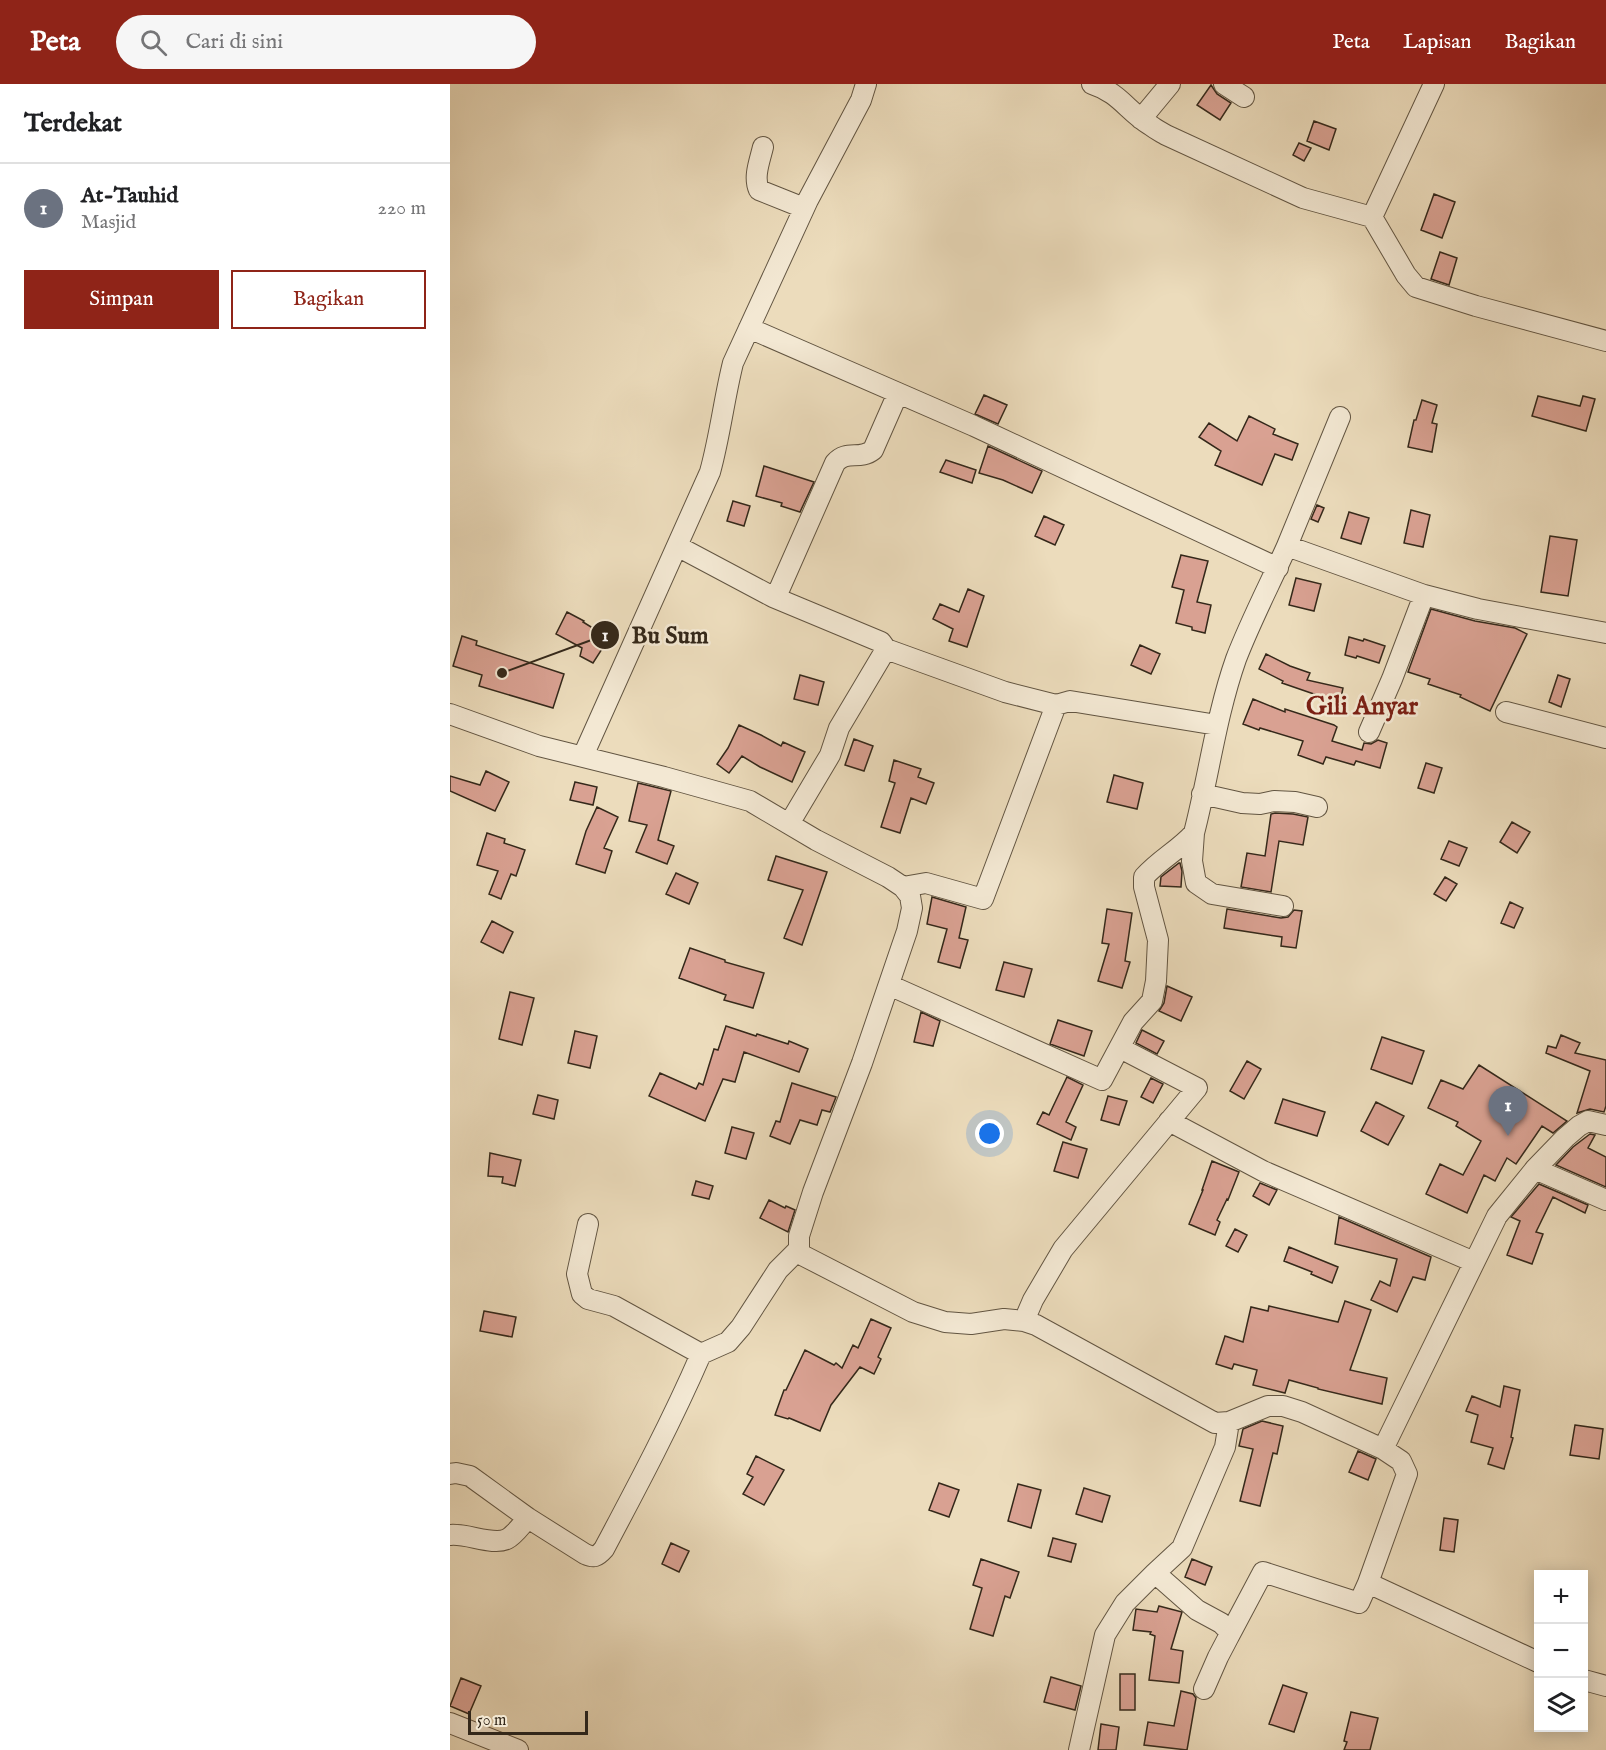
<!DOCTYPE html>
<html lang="id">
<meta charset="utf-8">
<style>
:root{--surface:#fff;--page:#f6f6f6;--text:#202124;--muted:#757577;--line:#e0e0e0;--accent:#8f2418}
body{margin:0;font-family:"IM FELL English",serif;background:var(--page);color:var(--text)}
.controls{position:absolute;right:18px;bottom:18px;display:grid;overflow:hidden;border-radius:0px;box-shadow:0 3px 15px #0003}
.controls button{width:54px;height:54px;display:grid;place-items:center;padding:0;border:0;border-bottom:2px solid var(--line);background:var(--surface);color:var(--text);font:30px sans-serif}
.scale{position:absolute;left:18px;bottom:15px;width:120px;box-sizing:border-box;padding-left:6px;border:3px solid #34281a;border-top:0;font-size:16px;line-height:21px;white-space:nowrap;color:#34281a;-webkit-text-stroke:4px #f3e8d3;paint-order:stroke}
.you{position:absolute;left:540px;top:1050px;width:21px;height:21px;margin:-15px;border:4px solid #fff;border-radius:50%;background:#1a73e8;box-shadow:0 0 0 9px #1a73e833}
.badge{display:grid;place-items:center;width:39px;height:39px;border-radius:50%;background:var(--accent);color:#fff;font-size:20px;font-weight:700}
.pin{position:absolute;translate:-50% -50px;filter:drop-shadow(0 2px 3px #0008)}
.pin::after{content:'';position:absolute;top:32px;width:21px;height:18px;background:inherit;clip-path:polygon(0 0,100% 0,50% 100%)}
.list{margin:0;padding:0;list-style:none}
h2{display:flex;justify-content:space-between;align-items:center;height:78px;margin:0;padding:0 24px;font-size:26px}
h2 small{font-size:20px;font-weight:400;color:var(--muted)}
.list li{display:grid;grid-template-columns:39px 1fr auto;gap:18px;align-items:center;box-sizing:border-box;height:90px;padding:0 24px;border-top:2px solid var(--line)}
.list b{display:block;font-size:22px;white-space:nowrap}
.list p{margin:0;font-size:20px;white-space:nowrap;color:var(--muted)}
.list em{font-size:20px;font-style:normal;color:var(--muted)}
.actions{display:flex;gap:12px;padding:18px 24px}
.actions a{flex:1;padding:14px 0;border:2px solid var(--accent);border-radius:0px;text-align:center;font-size:21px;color:var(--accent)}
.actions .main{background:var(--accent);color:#fff}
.icon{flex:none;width:33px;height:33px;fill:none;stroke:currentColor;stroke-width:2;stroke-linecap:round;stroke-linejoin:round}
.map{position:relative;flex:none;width:1156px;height:1666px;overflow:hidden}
header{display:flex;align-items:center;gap:36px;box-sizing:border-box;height:84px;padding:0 30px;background:var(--accent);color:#fff}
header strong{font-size:28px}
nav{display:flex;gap:33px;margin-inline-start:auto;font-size:21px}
.search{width:420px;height:54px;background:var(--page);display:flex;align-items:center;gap:15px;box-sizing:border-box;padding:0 21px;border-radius:33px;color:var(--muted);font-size:22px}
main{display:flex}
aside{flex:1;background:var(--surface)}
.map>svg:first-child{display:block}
.building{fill:#d9a192;stroke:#34281a;stroke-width:1.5}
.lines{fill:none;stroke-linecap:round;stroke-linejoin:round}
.minor-casing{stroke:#625542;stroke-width:22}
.minor{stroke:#f3e8d3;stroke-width:20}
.labels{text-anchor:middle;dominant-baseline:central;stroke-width:5;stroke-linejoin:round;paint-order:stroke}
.quarter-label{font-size:26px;font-weight:bold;fill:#7a1f14;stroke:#f3e8d3}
.leader{fill:none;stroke:#34281a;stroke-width:2}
.callout-dot{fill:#34281a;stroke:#f3e8d3;stroke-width:2}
.mark-label{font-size:18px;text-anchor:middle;font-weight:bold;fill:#fff}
.callout-label{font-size:24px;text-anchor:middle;font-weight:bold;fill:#34281a;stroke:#f3e8d3;stroke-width:5;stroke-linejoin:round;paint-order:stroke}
</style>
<header>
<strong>Peta</strong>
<div class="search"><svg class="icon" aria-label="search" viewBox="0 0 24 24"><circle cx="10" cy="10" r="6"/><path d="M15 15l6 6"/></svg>Cari di sini</div>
<nav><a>Peta</a><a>Lapisan</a><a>Bagikan</a></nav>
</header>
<main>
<aside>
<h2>Terdekat<small></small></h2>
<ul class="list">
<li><span class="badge" style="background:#6b7280">1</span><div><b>At-Tauhid</b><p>Masjid</p></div><em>220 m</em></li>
</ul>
<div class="actions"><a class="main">Simpan</a><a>Bagikan</a></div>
</aside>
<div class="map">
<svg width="1156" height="1666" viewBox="0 0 1156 1666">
<rect width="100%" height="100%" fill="#ecdcbc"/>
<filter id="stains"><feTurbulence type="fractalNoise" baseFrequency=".00333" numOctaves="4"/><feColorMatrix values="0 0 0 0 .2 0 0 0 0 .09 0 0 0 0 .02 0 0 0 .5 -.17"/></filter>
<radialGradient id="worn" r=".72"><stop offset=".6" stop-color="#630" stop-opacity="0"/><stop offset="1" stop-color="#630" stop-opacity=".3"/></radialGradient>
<path class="building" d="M761,1L767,10L781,19L770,36L747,21Z
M864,37L886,45L879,66L857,57Z
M849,59L861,64L854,77L843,71Z
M984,110L1005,118L992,154L971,146Z
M990,168L1007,174L999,201L981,195Z
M534,311L557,321L548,340L525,330Z
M1088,312L1130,322L1133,312L1145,315L1136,347L1082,332Z
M972,316L987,321L982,339L987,340L982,368L958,363L964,336H966Z
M799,332L825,345L823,350L848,360L842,376L825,370L812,401L765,381L771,367L749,353L759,339L787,357Z
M538,362L592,387L582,409L553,396L529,389Z
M496,376L526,386L522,399L490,388Z
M314,382L364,398L350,428L331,422L332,419L306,412Z
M283,417L300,422L294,442L277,437Z
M867,421L874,424L868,438L861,435Z
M961,426L980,431L973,463L954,459Z
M899,428L919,434L911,460L891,454Z
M594,432L614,441L605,461L585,452Z
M1100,452L1127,456L1118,512L1091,508Z
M731,471L758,477L747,518L761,521L755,549L742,546V543L726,539L734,506L722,503Z
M846,494L871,500L864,527L839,521Z
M518,505L534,512L517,563L499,557L503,545L483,535L490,520L509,528Z
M981,525L1025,537L1065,544L1077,550L1040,627L1010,613L1011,611L978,600L980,595L958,588Z
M117,528L134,537L133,538L159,554L143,579L130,572L132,564L106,550Z
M12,552L27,557L26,561L114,590L103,624L29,602L32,591L3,582Z
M899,553L913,557L914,555L935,562L929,579L907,572L906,574L895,571Z
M690,561L710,570L701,590L681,581Z
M816,570L840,582L860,589L857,596L893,604L890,619L832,599L833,597L809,585Z
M350,591L374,598L368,621L344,615Z
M1108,591L1120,595L1111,623L1099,618Z
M803,615L835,628V625L884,641L887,643L882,657L912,666L914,659L921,660L928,656L937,659L930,684L906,677L904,681L876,673L873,680L848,671L853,657L810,644L809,646L793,640Z
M289,641L311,651L331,662L333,658L355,668L342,698L310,683L292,672L279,689L267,680L278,664Z
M404,655L423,662L414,687L395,681Z
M444,676L471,685L468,693L484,699L476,720L461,714L450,749L431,743L445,699L439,697Z
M976,679L992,684L984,709L968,704Z
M36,687L59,698L45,727L0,707V692L30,701Z
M664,691L693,699L687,725L657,718Z
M125,698L147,703L143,721L120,716Z
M188,699L221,707L208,756L224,762L217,780L186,768L197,741L179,737Z
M147,723L168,733L154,764L162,767L155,789L126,780L136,747Z
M825,729L843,730L858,733L853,761L829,757L821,808L791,803L797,769L815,772L821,730Z
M1062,738L1080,748L1067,769L1050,758Z
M37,749L55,755L54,759L75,766L66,792L61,790L51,815L39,810L48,787L27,781Z
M999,757L1017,764L1009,782L991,775Z
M326,772L377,788L352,861L334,854L353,806L318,796Z
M729,779H730L732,787L731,803L710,802L711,793Z
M226,789L248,799L239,820L216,810Z
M995,793L1007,800L996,817L984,810Z
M482,813L516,823L509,854L518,856L510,884L488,878L497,845L477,840Z
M1060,818L1073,824L1064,844L1051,839Z
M657,825L682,829L675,877L680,878L672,904L648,897L659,860L652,859Z
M777,825L831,834L838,833L844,826L852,827L846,864L831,862L832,853L774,844Z
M42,837L63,848L53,869L31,858Z
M240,864L275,876V878L314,889L303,924L274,916L276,911L229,894Z
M554,878L582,885L574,913L546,906Z
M717,902L742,913L731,937L709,927L714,919Z
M60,908L84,914L72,961L49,955Z
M471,928L490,937L483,962L464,958Z
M608,936L642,947L634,972L600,960Z
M276,942L306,952L307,950L338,960L339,957L358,965L349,988L294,968L285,998L273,995L255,1037L199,1012L210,989L246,1005L249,999L253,1001L264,965L268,966Z
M692,946L714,957L707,970L686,959Z
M125,947L147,952L140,984L118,979Z
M1111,951L1130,959L1125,969L1156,976V1022L1154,1028L1140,1025L1127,1029L1140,987L1096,969L1098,962L1106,964Z
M932,953L974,967L962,1000L921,985Z
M797,977L811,985L794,1015L780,1007Z
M1029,981L1117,1037L1103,1049L1092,1042L1066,1080L1057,1074L1045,1097L1034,1091L1017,1129L976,1110L990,1080L1013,1091L1031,1057L1006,1042L1008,1038L978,1024L991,996L1013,1005Z
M617,993L633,1001L616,1038L626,1043L621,1056L587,1040L593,1028L599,1031Z
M701,994L713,1000L703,1019L691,1013Z
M342,999L386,1013L380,1028L372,1026L367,1041L350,1036L340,1060L320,1052L326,1037L330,1038Z
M88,1011L108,1016L104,1035L83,1030Z
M658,1012L677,1017L669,1041L651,1036Z
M833,1015L875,1028L867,1052L825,1039Z
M926,1018L954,1032L938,1061L911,1047Z
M282,1043L304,1049L296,1075L275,1069Z
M1140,1050L1145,1051L1138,1064L1156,1073V1103L1106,1081L1123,1063Z
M613,1058L637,1065L628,1094L604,1087Z
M40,1069L71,1076L65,1102L52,1099L53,1093L38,1092Z
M762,1077L789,1088L778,1116L777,1115L767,1136L770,1138L765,1151L739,1140L753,1106H752Z
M246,1097L263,1102L259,1115L242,1111Z
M810,1099L827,1106L819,1121L803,1112Z
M1089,1100L1138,1121L1135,1129L1103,1113L1086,1148L1093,1150L1082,1180L1057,1171L1070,1137L1061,1133Z
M319,1116L335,1124L336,1122L345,1126L338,1148L310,1134Z
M889,1133L981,1173L975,1196L963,1193L947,1228L921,1216L930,1197L940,1202L947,1175L885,1160Z
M785,1145L797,1151L788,1168L776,1162Z
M839,1163L888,1183L882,1199L861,1190L862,1188L834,1177Z
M895,1217L921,1226L900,1286L937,1294L932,1320L868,1305V1304L839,1296L835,1309L803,1301L807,1286L784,1280L782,1285L766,1280L775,1252L793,1258L801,1223L818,1227L819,1222L888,1238Z
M34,1227L66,1233L62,1253L30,1247Z
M421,1235L441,1244L428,1273L431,1275L424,1290L410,1283L381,1321L370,1347L339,1334L338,1335L325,1331L334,1306H336L355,1266L384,1281L386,1279L392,1284L403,1261L408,1264Z
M1054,1302L1070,1306L1061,1353L1063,1354L1054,1385L1038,1380L1043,1364L1021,1358L1028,1331L1016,1327L1022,1312L1050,1323Z
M812,1337L833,1342L827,1370L823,1369L810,1422L790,1417L803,1365L789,1362L793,1345Z
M1125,1341L1153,1345L1149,1375L1120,1371Z
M908,1367L926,1375L918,1396L899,1388Z
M306,1372L334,1386L314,1421L293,1410L303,1393L297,1390Z
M489,1399L509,1406L499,1433L479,1426Z
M568,1400L591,1406L581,1444L558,1437Z
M634,1404L660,1412L652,1438L626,1430Z
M994,1434L1008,1436L1004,1468L990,1466Z
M603,1454L626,1460L621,1478L598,1472Z
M221,1459L239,1467L229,1488L212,1480Z
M531,1475L569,1488L560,1514L555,1512L543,1552L520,1545L532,1504L523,1501Z
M742,1475L762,1483L755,1501L735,1493Z
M709,1522L732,1528L721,1565L733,1567L729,1599L699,1596L705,1552L700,1550L701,1548L683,1546L686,1525L707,1528Z
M670,1590H685V1626H670Z
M601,1593L631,1602L625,1626L594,1618Z
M11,1594L31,1602L19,1630L0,1622Z
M833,1601L857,1609L844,1648L819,1640Z
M731,1607L743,1610L746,1614L737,1666L694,1661L698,1638L724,1642Z
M901,1628L928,1634L920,1666H894L897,1658L894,1657Z
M651,1640L669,1643L666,1666H648Z"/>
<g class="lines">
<g class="minor-casing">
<path id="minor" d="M642,0C670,9 677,27 700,41C705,45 711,48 716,51L853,114L922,133L956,191L966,203L1026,222L1156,257
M774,0L794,13
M691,35L720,0
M313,63C310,76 303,93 309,106L354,124
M922,133L984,0
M299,244L524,342L828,484
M227,462L323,513
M837,462L890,333
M436,565L555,608L606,621L620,617L767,641
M1056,628L1156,654
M0,630L89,662L214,693L300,717L366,756L438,793L453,803L460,812L462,824L457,847L412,979L363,1108L349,1152V1165L352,1171L463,1228L495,1238L521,1240L554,1235L574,1237L586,1241L765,1339L779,1338L818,1322H833L852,1328L933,1365L951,1377L957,1390L918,1499L1088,1578
M919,648L942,595L974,511
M133,672L260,388C270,352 274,315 283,279L358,116L411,16L416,0
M752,710L792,719L810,720L824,717L845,718L867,723
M339,740L380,671L389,644L436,565L431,558L323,513L329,506L385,379C397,365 409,377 423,366L448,309
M744,749L742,777L746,799L762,810L833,822
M453,803L476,799L533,815L606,621
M439,901L652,996L683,938L702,917L706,897L708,856L694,803V793C710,775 729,766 744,749C759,691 766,632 786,575C801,536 820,500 837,462L974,511L1028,525L1156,549
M719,1037L813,1087L1024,1178
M1085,1085L1156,1116
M138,1140L127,1190L132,1210L138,1215L164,1222L251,1270L278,1258L291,1243L328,1186L349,1165
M574,1237L583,1216L613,1165L747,1004L670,964
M933,1365L1047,1132L1085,1085L1115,1054L1129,1042L1138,1037L1156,1041
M0,1390L6,1389L20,1392L78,1434L135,1470C144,1474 147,1473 154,1465C188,1401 222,1337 251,1270
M0,1451C17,1449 43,1462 57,1455C65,1451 72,1440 78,1434
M705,1489L747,1526L771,1539L778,1546L779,1552L768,1573L754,1605
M779,1552L813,1488L909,1519L918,1499
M1134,1596L1156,1602
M0,1639L68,1666
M629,1666L655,1551L675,1519L705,1489L732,1464L775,1363L779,1338"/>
</g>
<use href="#minor" class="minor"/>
</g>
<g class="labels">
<g class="quarter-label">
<text x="912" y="622">Gili Anyar</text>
</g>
</g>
<path class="leader" d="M52 589L155 551"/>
<g class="callout-dot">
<circle cx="52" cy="589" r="6"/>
<circle cx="155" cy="551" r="15"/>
</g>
<g class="mark-label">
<text x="155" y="557">1</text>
</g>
<g class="callout-label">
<text x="220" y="559">Bu Sum</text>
</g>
<rect width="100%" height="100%" filter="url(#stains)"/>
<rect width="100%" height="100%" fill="url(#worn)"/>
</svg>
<div class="controls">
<button>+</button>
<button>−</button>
<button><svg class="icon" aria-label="layers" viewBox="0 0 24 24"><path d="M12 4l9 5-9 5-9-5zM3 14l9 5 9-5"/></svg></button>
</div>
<div class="scale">50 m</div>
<div class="you"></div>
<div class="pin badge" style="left:1058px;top:1052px;background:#6b7280">1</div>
</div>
</main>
